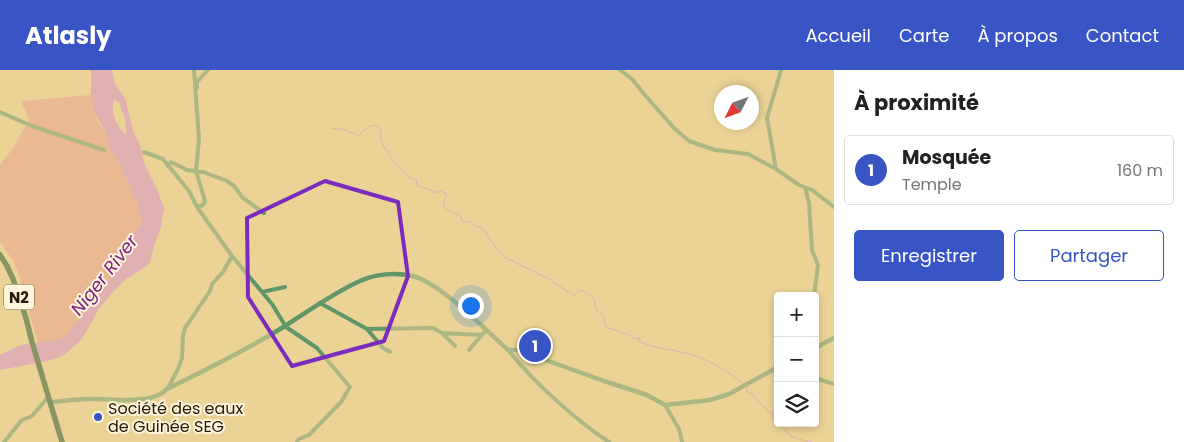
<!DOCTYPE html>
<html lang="fr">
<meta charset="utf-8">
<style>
:root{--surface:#fff;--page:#f2f2f2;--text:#202124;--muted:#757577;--line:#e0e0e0;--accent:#3854c5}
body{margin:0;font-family:Poppins,sans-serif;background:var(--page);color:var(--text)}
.controls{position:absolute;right:15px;bottom:15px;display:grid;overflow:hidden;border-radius:5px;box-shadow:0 2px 8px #0003}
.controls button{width:45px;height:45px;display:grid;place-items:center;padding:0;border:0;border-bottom:1px solid var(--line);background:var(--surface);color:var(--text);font:25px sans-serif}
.compass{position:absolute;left:714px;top:15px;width:45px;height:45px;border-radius:50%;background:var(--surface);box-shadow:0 2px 8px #0003;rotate:228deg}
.you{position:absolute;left:470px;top:235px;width:18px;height:18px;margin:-12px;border:4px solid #fff;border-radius:50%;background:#1a73e8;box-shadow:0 0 0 8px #1a73e833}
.badge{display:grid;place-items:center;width:32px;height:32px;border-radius:50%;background:var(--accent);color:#fff;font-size:16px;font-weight:700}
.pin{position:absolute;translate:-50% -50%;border:2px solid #fff;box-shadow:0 1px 5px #0006}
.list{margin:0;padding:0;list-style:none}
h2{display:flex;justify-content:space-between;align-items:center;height:65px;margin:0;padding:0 20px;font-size:21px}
h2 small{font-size:16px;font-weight:400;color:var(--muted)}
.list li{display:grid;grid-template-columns:32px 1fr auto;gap:15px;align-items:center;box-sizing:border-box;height:70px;margin:0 10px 10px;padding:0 10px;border:1px solid var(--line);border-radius:5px}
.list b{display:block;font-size:19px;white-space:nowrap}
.list p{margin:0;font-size:16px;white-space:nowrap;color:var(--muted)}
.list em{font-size:16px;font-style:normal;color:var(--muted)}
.actions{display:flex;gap:10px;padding:15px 20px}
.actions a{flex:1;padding:11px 0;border:1px solid var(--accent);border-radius:5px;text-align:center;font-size:18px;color:var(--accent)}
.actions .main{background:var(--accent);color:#fff}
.icon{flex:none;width:28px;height:28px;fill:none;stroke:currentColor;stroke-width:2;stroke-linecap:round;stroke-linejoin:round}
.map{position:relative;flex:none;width:834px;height:372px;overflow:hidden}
header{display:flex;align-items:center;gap:30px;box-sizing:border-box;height:70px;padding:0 25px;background:var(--accent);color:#fff}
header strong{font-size:24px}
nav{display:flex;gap:28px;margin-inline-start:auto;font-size:18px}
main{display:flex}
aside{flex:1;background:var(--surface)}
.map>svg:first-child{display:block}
.green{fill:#ec998d}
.water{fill:#d586d1;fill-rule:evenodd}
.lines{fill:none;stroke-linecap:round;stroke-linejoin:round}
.stream{stroke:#d586d1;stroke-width:1}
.minor{stroke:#619669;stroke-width:4}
.tertiary{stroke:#619669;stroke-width:4.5}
.trunk{stroke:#124a22;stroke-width:5.5}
.marked{fill:none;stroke:#7b2cbf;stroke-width:4;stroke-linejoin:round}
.poi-dot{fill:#3854c5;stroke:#fff5dd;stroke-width:2}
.labels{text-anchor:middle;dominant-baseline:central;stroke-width:4;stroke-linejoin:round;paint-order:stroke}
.shield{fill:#fff5dd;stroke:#665c44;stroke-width:1}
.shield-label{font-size:15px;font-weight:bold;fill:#241a03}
.poi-label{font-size:16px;fill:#241a03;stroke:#fff5dd;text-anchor:start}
.water-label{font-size:18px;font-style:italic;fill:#812480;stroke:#fff5dd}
</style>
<header>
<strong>Atlasly</strong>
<nav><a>Accueil</a><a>Carte</a><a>À propos</a><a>Contact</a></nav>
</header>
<main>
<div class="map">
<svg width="834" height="372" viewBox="0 0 834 372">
<rect width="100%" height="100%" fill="#ebd396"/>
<path class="green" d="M91,25L97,50L107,66L109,77L122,100L136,131L142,152L140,156L134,162L122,189L103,220L67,264C59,271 49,273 38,274L20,209L14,192L0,172V95L13,78L29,50L21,31Z"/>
<path class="water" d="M91,0H112L115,14L125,28L133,60L140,75L144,93L157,119L164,138L161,157L154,176L151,189L148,195L125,210L112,223L99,239L82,269L69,281L60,287L48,291L0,300V285C7,282 14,277 22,275C38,270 53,276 67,264L103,220L122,189L134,162L140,156L142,152L136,131L122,100L109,77L107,66L95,43L91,25ZM114,29L119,32C123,42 127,54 126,65C116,56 110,41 114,29Z"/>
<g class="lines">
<path class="stream" d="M331,58L347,60L351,63L354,62L356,66H358L369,56L376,55L381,61C381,64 380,66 381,69C383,79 406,111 417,110L416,114C422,120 427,115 434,123L440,121L447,124C439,142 448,139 460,145L463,152L469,151L476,157H480L485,161L489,169L504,187L549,209L573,225H575L578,221L581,220L589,224L594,229L596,240L603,245L606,257L629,265L635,269L639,267V271C656,280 675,279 693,285C710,290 730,303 744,314
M747,317L746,318L747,322C757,324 757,333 765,337L767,341L773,343V348L778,350
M781,353C788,368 797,369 812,372"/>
<path class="minor" d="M194,0L199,69L196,101L205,131L203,135L197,137L232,186L272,234L286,257L317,278L350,317L341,332L309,365L299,369L297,372
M620,0L633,10L644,24L674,58L689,71L715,80L748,84L776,99L799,115L812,120L834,137
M197,18V12L208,0
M0,42L32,56L104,80
M144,82L163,89L189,121L197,137
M168,96L171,92L187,100L203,102L227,111L234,116L243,128L264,143
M776,99L767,48L781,0
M805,117L809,133L812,180L818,195L814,226
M262,222L285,217
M320,233L367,259L433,258L442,263L455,276
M367,259L383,278L390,282
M442,263L481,265
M469,280L486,260
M508,280C534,312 574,349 609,372
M815,308L834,314
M168,318L178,299L182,288L183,266L185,258L210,221L212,214L223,202L232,186
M665,335L679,359L682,372
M4,372L22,350L32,346L49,326"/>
<path class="tertiary" d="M815,278L834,268
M51,332C64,331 77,329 90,329C113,328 151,336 167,319C207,299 247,280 285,256C309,241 333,223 360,211C375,204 396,202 412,206C438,211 487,261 508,280H518L604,311L647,325L665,335L710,330L729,324L778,297"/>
<path class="trunk" d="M0,185L7,196L13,209L26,248L32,272L62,372"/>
</g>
<path d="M0 0H834V372H0ZM325,111L398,132L408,206L384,271L292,296L248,227L247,148Z" fill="#ebd396" fill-opacity=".55" fill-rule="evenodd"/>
<path class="marked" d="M325,111L398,132L408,206L384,271L292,296L248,227L247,148Z"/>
<circle class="poi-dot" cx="98" cy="347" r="5"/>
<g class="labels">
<rect class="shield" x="4" y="214.5" width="30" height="25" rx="4"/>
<g class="shield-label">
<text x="19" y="227">N2</text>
</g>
<g class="poi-label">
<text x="108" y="338">Société des eaux<tspan x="108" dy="18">de Guinée SEG</tspan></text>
</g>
<g class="water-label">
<text transform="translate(104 205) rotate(-52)">Niger River</text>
</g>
</g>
</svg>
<div class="controls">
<button>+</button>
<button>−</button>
<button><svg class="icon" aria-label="layers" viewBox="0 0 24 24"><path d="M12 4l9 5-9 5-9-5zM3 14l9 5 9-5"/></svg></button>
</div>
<svg class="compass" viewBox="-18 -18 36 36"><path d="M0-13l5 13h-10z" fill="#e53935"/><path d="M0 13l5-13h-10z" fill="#757577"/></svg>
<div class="you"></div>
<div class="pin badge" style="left:535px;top:276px">1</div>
</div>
<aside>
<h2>À proximité<small></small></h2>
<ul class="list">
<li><span class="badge">1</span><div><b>Mosquée</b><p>Temple</p></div><em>160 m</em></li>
</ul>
<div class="actions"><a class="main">Enregistrer</a><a>Partager</a></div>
</aside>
</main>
